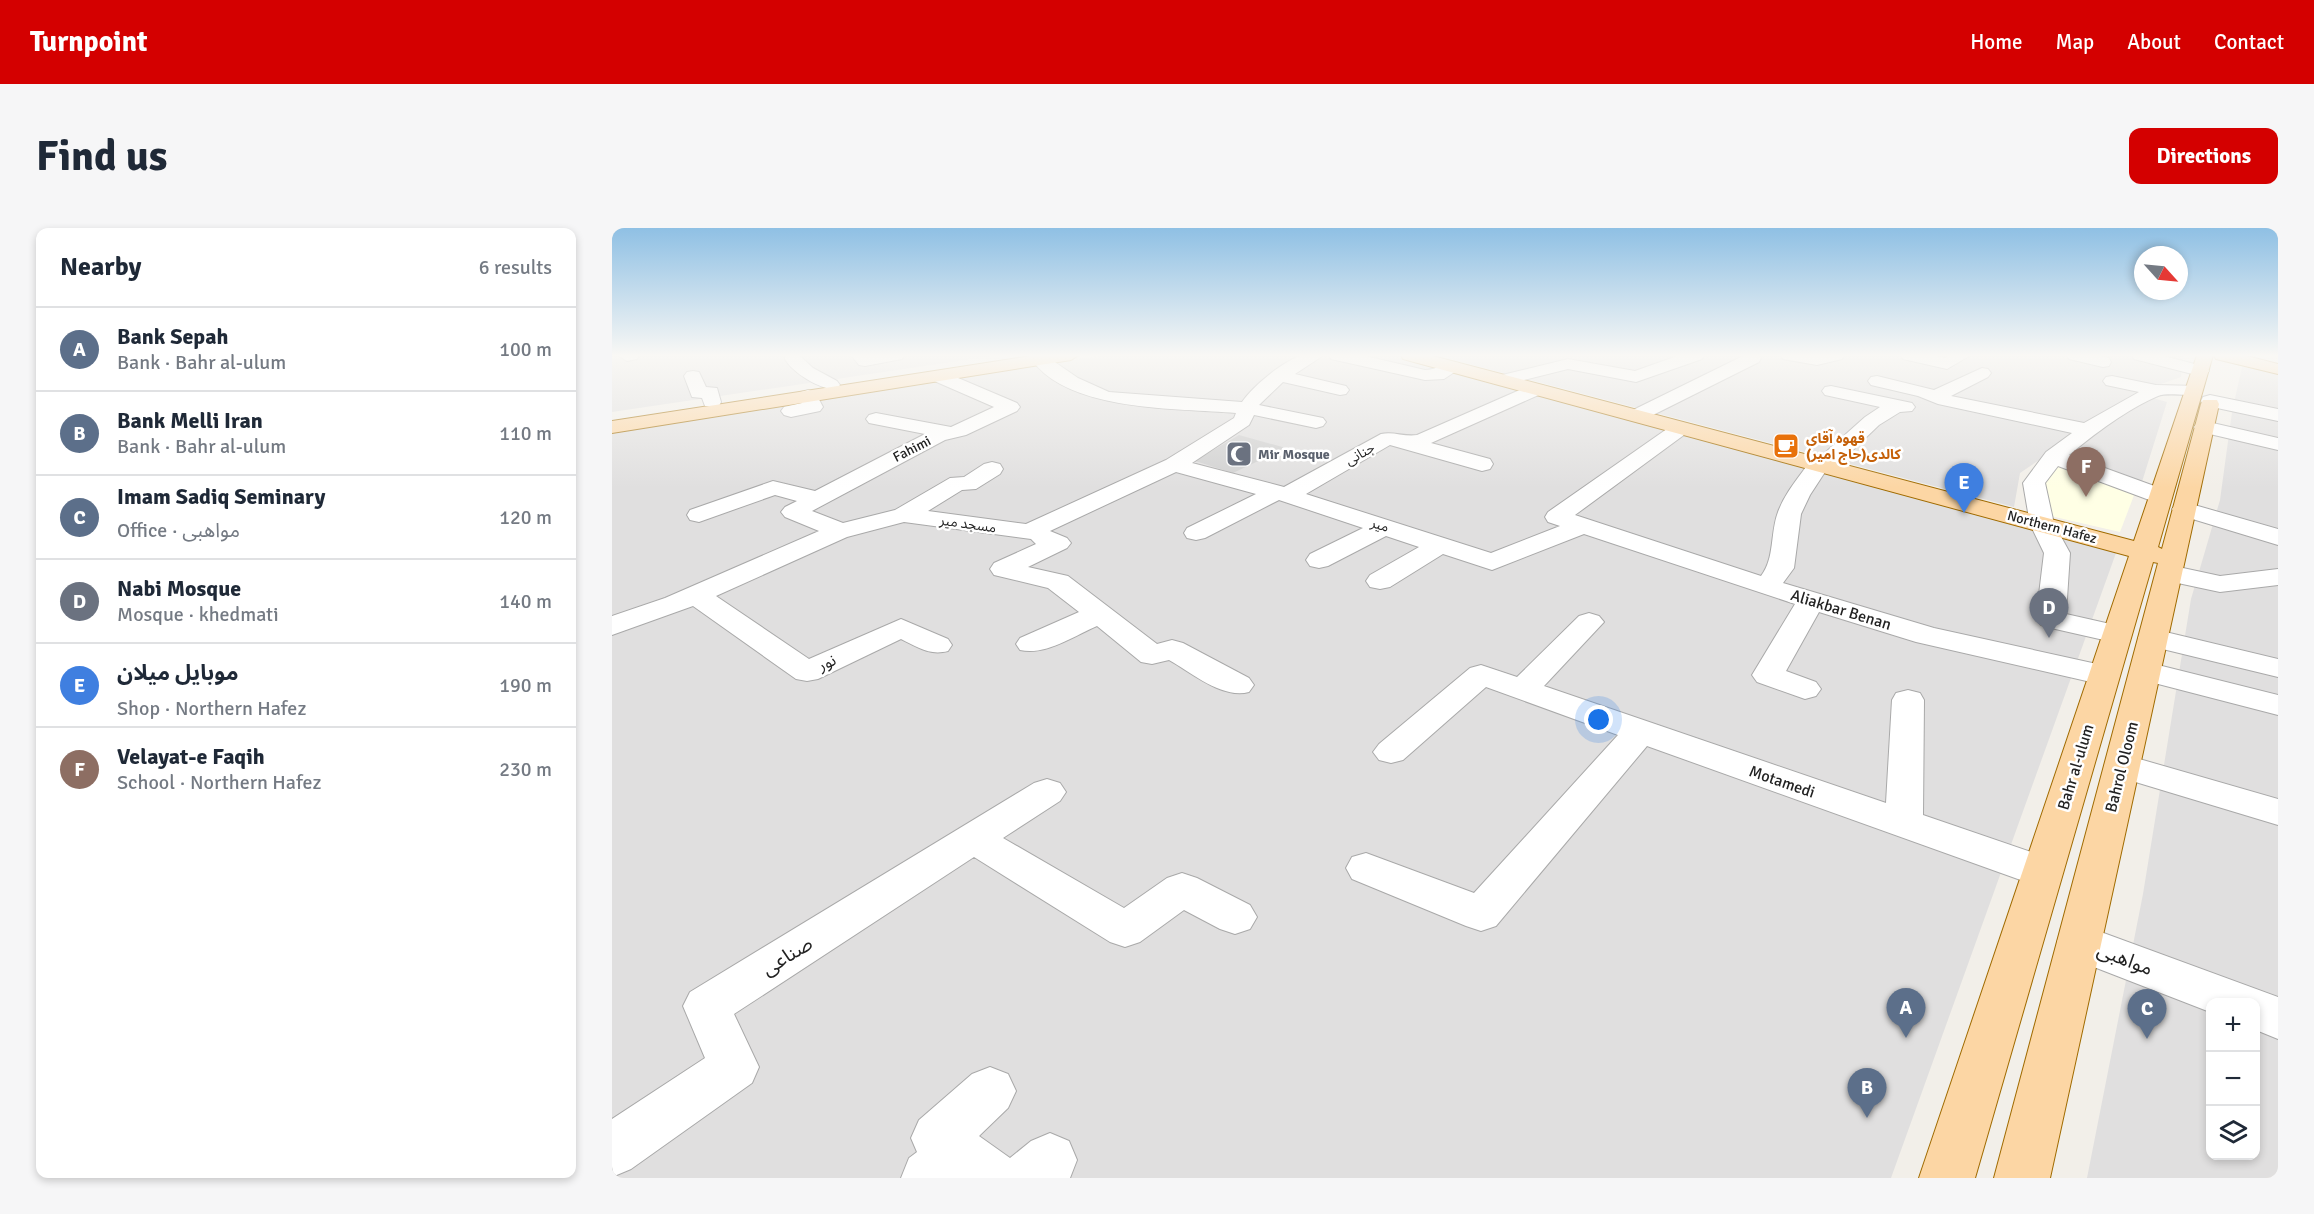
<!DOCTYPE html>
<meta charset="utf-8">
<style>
:root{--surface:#fff;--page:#f6f6f7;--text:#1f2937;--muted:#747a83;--line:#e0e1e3;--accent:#d40000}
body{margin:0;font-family:Signika,"Noto Sans Arabic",sans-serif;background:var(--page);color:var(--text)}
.controls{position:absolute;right:18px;bottom:18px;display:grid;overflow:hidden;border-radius:12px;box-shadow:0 3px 9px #0003}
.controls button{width:54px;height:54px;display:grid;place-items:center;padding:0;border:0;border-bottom:2px solid var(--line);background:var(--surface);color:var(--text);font:30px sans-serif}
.compass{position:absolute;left:1522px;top:18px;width:54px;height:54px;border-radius:50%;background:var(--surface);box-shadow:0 3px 9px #0003;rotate:117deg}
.you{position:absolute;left:987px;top:492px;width:21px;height:21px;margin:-15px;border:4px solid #fff;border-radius:50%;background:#1a73e8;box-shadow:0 0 0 9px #1a73e833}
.badge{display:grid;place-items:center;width:39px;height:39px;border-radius:50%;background:var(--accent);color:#fff;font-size:20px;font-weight:700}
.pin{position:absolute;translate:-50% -50px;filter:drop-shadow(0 2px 3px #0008)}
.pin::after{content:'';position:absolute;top:32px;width:21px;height:18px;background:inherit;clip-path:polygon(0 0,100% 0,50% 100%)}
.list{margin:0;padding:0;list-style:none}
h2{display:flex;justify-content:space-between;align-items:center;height:78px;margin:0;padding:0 24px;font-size:26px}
h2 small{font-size:20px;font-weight:400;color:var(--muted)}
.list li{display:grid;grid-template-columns:39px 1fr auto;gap:18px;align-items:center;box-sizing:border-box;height:84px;padding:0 24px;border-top:2px solid var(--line)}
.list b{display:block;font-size:22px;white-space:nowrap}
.list p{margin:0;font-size:20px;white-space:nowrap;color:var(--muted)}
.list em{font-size:20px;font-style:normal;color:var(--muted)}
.icon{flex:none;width:33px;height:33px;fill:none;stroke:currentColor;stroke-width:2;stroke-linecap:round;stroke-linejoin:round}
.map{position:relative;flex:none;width:1666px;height:950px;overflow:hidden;border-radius:12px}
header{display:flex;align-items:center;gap:36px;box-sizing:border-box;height:84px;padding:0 30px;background:var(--accent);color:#fff}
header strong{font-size:28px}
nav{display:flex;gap:33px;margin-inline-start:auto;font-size:21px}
.intro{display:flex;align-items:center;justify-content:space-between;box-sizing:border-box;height:144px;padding:0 36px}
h1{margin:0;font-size:42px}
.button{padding:15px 27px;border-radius:12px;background:var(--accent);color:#fff;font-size:21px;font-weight:700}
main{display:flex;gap:36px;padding:0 36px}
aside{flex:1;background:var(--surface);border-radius:12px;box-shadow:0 3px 9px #0003}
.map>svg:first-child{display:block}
.residential{fill:#e0dfdf;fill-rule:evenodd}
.education{fill:#ffffe5}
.religious{fill:#d0d0d0}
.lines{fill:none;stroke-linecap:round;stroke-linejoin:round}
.minor-casing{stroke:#a9a9a9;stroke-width:2}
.major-casing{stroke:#a06b00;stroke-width:2}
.minor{fill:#fff;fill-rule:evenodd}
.major{fill:#fcd6a4;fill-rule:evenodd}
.labels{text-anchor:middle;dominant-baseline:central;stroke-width:5;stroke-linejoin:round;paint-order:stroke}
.far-food-label{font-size:14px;font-weight:bold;fill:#c56008;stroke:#fff;text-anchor:start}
.far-street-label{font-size:14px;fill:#222;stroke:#fff}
.far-worship-label{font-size:14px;font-weight:bold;fill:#5b616d;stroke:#fff;text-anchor:start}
.street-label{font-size:16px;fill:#222;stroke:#fff}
.near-street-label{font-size:20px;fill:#222;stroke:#fff}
</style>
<header>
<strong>Turnpoint</strong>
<nav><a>Home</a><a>Map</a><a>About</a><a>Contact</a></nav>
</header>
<div class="intro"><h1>Find us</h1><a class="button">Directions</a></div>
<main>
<aside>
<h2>Nearby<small>6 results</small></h2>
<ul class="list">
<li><span class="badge" style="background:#5c6f8a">A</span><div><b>Bank Sepah</b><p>Bank · Bahr al-ulum</p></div><em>100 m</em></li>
<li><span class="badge" style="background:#5c6f8a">B</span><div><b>Bank Melli Iran</b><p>Bank · Bahr al-ulum</p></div><em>110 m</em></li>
<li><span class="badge" style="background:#5c6f8a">C</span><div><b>Imam Sadiq Seminary</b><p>Office · مواهبی</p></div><em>120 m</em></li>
<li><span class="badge" style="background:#6b7280">D</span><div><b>Nabi Mosque</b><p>Mosque · khedmati</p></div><em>140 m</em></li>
<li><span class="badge" style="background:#3f7fe0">E</span><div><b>موبایل میلان</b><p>Shop · Northern Hafez</p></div><em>190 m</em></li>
<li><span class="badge" style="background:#8d6e63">F</span><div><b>Velayat-e Faqih</b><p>School · Northern Hafez</p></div><em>230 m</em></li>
</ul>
</aside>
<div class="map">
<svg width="1666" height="950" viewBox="0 0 1666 950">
<rect width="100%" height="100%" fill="#f2efe9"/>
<path class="residential" d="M0,127H387L0,184Z
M493,127H786L1504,325L1279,950H0V205Z
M823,127H1571L1569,149L1523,165L1555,174L1529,257L1436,226L1408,245L1402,279Z
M1630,139L1666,144V950H1475L1531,666L1579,371L1608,272L1620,184ZM1598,774H1644V928H1598Z"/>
<path class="education" d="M1450,234L1524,262L1508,304L1430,286L1429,255Z"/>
<path class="religious" d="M627,207L674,220L621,245L583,233Z"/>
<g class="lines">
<g class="minor-casing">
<path id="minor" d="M27,127L25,131L15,133L7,128Z
M172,127H187L201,140L225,153L228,157L225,161C211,164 173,141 172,127Z
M239,127H292L290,131L253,138L247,137Z
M427,127L434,128L466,150L497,164L630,174C641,158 673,131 692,127C698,126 706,127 712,127L683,146L734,158L737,162L734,166L728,167L671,154L647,177L711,190L714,194L711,198L704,200L642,187L637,197L580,235L672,259L769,206C781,203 792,209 805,207L919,157H931L934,161L931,165L819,215L878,231L881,236L878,241L870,243L778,217L694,266L879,325L948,298L936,294L933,289L936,284L1062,196H1076L1079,200L1076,204L963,287L1149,348C1163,330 1158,305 1166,284C1173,265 1187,249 1199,232L1206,231L1253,189L1268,179L1213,167L1210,163L1213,159L1219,158L1300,175L1303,179L1300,183L1288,184L1267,197L1219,243L1213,244L1198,267L1189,286L1182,340L1171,355L1322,400L1503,440L1508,447L1503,454L1492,457L1304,414L1207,384L1174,443L1204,454L1209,461L1204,468L1193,471L1145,454L1140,447L1183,376L972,306L880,342L831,326L778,359L768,361L758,359L754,353L758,347L807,319L774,308L716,338L707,340L698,338L694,332L698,326L751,300L667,272L593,310L584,312L575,310L572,305L575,300L644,266L564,244L438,303L455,310L459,315L455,320L416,339L456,348L545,416L560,412L571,415L637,450L642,457L637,464C610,471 580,445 557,432L540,436L529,434L485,398C462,408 433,428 408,422L404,416L408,410L467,384L436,360L382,347L378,341L382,335L424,316L419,311L292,294L235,309L104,368L197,431L289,391L336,411L340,417L336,423C318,428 305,419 289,411L206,451L195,453L184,451L81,378L0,407V388L53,370L207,303L173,289L169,284L173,279L185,273L163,267L87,294L78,292L75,287L78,282L161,253L203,263L313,206L257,195L254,191L257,187L264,185L339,199L382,179L320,152L317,148L320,144H332L405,175L408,179L405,183L354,207L333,212L200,283L231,295L283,282L338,250L352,249L372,236L380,234L388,236L391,241L388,246L364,261L350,262L316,283L414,296L554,232L622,190L624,185C566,180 457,184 420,132Z
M717,127H749L813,142C825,142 835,132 847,135L850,139L832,151L813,152L719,131Z
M1068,127H1092L1090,131L1024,154L956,141L892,157L886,156L883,152L886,148L956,131L1023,143Z
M1133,127H1148L1149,130L1147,134L1031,192H1017L1014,188L1017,184Z
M1169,127H1232L1230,131L1205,137L1171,131Z
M1289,127H1320L1333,130L1338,127H1359L1335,141L1291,131Z
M1455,127H1484L1497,130L1499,134L1497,138L1491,139L1457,131Z
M1520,127H1548L1594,139L1597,143L1594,147L1588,148L1522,131Z
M1370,140L1376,141L1379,145L1376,149L1339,168L1472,195L1527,164L1494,157L1491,153L1494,149L1500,148L1544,157L1587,158L1590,162L1587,166C1574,169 1558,164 1546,168C1517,180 1481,207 1457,227L1556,263L1560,268L1556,273L1548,275L1540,273L1446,238L1433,255L1442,296L1458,325L1454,386L1516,400L1520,406L1516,412L1505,415L1439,400L1429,397L1424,391L1432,325L1418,296L1411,255L1434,224L1460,205L1326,176L1306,168L1259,157L1256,153L1259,149L1265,148L1322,162Z
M81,143L87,144L94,159L105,160L109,174L107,178H93L90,170L80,169L72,148L75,144Z
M196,162L203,164L211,179L208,183L179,189L172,187L169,183L172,179L190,175L187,168L189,164Z
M1598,167L1666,181V193L1591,177L1589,173L1591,169Z
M1592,193L1666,210V222L1585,203L1582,199L1585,195Z
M1572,274L1666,301V317L1564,286L1560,281L1564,276Z
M1557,337L1608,348L1666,341V357L1608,364L1547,351L1544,345L1547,339Z
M977,385L987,388L992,394L932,458L1274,575L1280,472L1284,465L1296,462L1308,465L1312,472L1311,587L1445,633L1451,644L1445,655L1431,659L1417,655L1035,518L884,698L869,703L854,698L740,651L734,640L740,629L754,625L862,665L1006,507L874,459L791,532L779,535L767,532L761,524L767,516L858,440L869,437L905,449L967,388Z
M1541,401L1666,431V449L1530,416L1526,410L1530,404Z
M1534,434L1666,467V487L1523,450L1518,443L1523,436Z
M1510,526L1666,571V597L1497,546L1492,538L1497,530Z
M435,551L448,555L454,564L448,573L391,610L512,680L555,650L570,645L585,650L638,677L645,689L638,701L623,706L608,701L572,682L528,714L513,719L498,714L362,629L122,786L147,839L140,855L19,941L0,949V891L93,830L71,778L78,764L422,555Z
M1467,696L1666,769V811L1644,802V774H1598V784L1451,727L1445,714L1451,701Z
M378,839L396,846L404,863L396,880L367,908L398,930L419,913L438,905L457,913L465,932L458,950H289L297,930L305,924L299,910L307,892L360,846Z"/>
</g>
<g class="major-casing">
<path id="major" d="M425,127H467L459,132L0,205V193Z
M789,127H817L1522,313L1585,127H1601L1546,319L1550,321L1589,176L1591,172H1605L1607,176L1438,950H1382L1546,335L1541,334L1363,950H1307L1517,328L791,131Z
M1602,127H1631L1666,136V146L1604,131Z"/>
</g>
<use href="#minor" class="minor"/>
<use href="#major" class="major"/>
</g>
<linearGradient id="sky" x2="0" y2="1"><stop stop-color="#8fc0e4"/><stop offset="0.49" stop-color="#f9f8f5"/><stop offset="1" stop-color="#f9f8f5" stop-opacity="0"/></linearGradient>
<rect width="1666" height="260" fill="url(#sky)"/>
<defs>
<g id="cafe-square" transform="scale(1.35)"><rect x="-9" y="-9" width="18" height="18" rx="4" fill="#e8710a" stroke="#fff"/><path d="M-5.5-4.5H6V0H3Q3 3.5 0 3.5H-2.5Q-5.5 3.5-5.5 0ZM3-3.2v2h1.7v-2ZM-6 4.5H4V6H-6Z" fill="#fff"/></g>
<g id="mosque-square" transform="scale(1.35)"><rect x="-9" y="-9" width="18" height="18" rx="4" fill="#6b7280" stroke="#fff"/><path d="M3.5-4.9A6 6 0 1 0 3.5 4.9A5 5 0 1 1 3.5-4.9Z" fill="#fff"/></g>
</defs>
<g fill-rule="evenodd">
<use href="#cafe-square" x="1174" y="218"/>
<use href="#mosque-square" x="627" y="226"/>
</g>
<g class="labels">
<g class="far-food-label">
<text x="1194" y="210">قهوه آقای<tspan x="1194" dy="16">کالدی(حاج امیر)</tspan></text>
</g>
<g class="far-street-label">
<text transform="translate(300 221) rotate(-27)">Fahimi</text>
<text transform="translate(748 226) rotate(-29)">جنانی</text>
<text transform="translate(356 296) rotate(8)">مسجد میر</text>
<text transform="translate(768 297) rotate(18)">میر</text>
<text transform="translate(1440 299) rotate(15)">Northern Hafez</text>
</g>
<g class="far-worship-label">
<text x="646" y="226">Mir Mosque</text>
</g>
<g class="street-label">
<text transform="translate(1229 382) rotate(17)">Aliakbar Benan</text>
<text transform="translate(215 435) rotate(-25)">نور</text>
<text transform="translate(1464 539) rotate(-73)">Bahr al-ulum</text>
<text transform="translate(1510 539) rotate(-76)">Bahrol Oloom</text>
<text transform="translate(1170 554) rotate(19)">Motamedi</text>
</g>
<g class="near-street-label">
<text transform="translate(175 728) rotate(-32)">صناعی</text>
<text transform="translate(1513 731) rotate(21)">مواهبی</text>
</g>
</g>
</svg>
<div class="controls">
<button>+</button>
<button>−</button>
<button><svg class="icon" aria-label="layers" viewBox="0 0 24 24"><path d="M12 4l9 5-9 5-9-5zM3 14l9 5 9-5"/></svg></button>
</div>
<svg class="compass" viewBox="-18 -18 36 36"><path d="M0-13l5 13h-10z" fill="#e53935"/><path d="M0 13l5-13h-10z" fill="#747a83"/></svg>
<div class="you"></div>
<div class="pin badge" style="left:1294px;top:810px;background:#5c6f8a">A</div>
<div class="pin badge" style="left:1255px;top:890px;background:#5c6f8a">B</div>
<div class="pin badge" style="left:1535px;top:811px;background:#5c6f8a">C</div>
<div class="pin badge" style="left:1437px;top:410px;background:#6b7280">D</div>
<div class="pin badge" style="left:1352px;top:285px;background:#3f7fe0">E</div>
<div class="pin badge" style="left:1474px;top:269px;background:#8d6e63">F</div>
</div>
</main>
